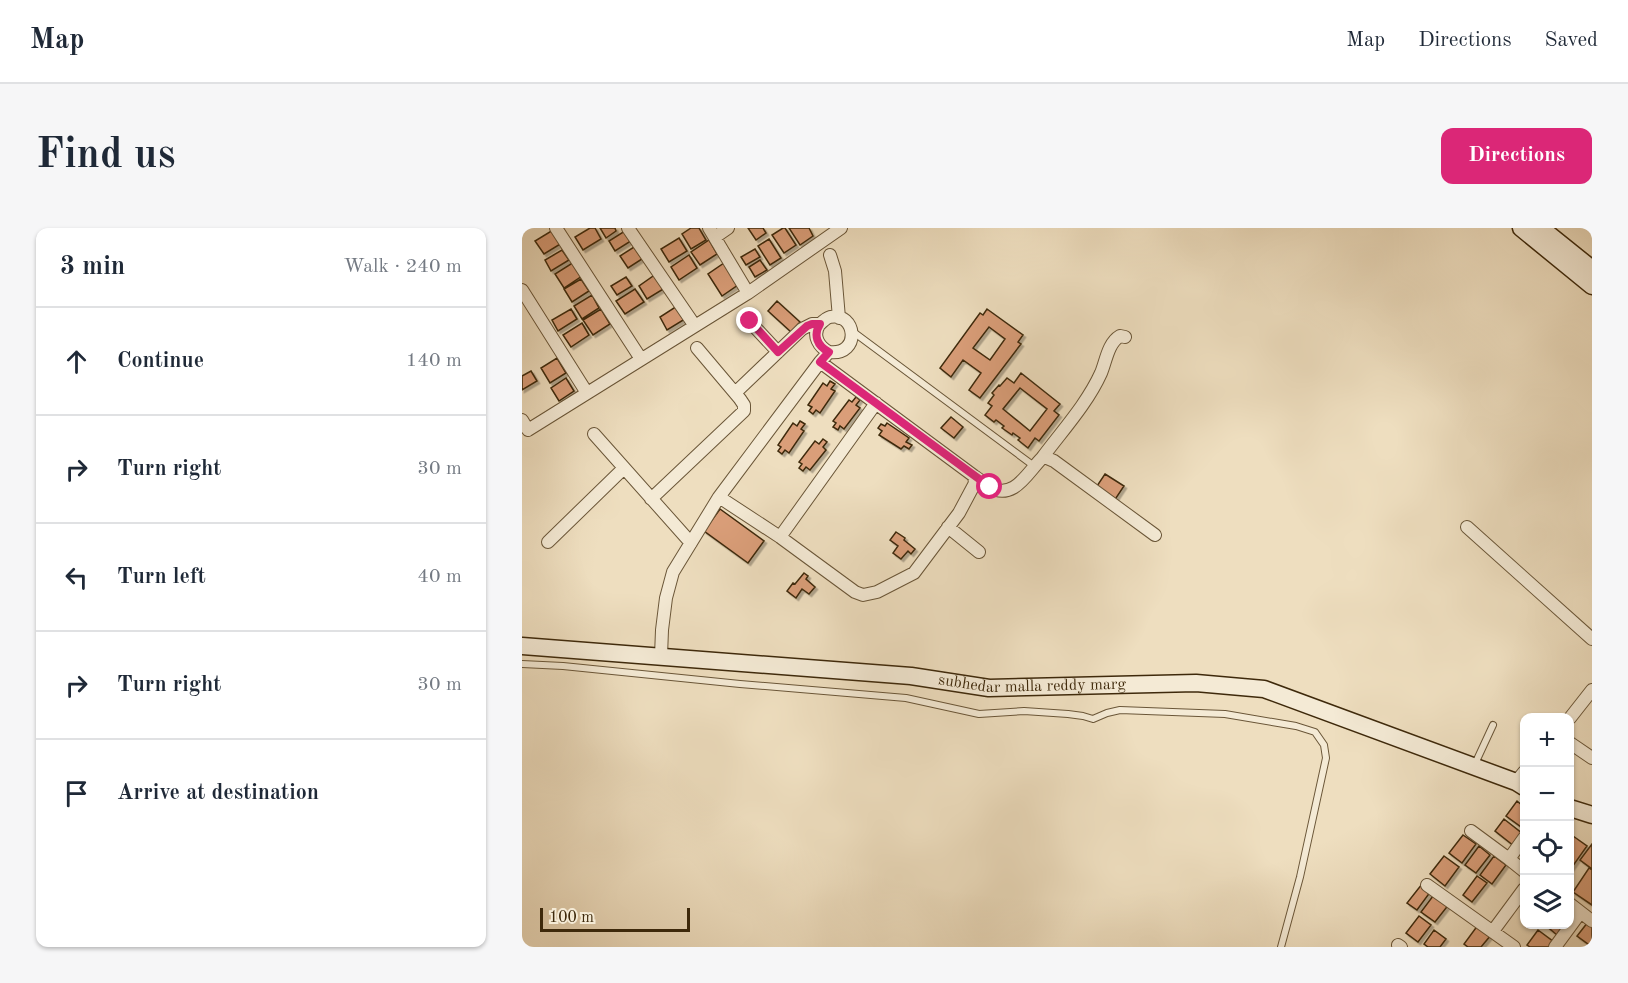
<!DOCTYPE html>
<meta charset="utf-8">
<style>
:root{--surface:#fff;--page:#f6f6f7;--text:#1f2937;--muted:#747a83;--line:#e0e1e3;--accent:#db2777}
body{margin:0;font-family:"Old Standard TT",serif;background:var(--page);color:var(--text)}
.controls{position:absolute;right:18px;bottom:18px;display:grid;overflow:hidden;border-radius:12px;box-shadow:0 2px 4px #0004}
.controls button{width:54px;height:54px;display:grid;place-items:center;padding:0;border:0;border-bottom:2px solid var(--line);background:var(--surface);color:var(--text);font:30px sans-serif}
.scale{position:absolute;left:18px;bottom:15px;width:150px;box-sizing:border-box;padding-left:6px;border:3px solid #3e290b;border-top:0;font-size:16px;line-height:21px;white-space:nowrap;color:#3e290b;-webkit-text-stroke:4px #f4ead5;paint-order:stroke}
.stop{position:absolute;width:18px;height:18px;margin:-14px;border:4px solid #db2777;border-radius:50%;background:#fff}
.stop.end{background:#db2777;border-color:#fff;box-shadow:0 2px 6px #0008}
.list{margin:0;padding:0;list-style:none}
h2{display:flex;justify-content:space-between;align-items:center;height:78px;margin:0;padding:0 24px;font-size:26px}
h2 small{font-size:20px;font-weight:400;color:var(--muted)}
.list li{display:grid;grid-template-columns:39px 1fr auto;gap:18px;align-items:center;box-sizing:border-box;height:108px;padding:0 24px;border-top:2px solid var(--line)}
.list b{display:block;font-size:22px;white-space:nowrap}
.list em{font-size:20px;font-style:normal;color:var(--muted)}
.icon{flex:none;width:33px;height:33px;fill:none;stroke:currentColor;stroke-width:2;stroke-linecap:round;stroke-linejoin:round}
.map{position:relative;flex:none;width:1070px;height:719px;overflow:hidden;border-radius:12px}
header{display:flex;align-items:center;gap:36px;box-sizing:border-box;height:84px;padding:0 30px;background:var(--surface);border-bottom:2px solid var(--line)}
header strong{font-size:28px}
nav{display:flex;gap:33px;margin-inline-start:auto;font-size:21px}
.intro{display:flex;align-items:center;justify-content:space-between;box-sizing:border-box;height:144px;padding:0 36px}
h1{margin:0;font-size:42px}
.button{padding:15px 27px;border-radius:12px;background:var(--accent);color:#fff;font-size:21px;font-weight:700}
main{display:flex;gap:36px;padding:0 36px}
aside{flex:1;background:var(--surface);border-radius:12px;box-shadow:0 2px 4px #0004}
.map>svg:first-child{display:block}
.building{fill:#da9e79;stroke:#3e290b;stroke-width:1.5;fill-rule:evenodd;filter:url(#shadow)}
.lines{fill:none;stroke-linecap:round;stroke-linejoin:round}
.lane-casing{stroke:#6a5638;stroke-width:8}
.street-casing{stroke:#6a5638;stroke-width:14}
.secondary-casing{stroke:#3e290b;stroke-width:19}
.lane{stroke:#f4ead5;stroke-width:6}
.street{stroke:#f4ead5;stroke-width:12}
.secondary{stroke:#f4ead5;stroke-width:16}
.route{stroke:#db2777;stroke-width:8}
.labels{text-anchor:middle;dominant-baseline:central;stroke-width:4.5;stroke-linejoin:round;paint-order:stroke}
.street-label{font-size:16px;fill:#3e290b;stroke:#f4ead5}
</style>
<header>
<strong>Map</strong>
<nav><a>Map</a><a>Directions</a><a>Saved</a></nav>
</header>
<div class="intro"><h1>Find us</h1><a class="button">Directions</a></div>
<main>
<aside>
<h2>3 min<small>Walk · 240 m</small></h2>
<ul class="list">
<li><svg class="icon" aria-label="ahead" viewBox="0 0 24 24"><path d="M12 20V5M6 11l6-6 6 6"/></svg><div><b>Continue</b></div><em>140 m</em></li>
<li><svg class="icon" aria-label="right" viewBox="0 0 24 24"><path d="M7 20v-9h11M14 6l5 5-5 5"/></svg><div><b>Turn right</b></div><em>30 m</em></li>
<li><svg class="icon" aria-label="left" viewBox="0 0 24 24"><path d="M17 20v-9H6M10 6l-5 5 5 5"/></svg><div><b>Turn left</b></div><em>40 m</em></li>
<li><svg class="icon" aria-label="right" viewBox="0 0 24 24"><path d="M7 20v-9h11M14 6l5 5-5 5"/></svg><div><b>Turn right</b></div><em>30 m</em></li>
<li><svg class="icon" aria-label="arrive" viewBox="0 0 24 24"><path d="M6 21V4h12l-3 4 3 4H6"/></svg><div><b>Arrive at destination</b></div></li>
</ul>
</aside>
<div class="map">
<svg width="1070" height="719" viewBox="0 0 1070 719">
<defs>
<filter id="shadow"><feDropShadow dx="2.5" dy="2.5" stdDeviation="0" flood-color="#0004"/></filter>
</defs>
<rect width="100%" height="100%" fill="#eedebf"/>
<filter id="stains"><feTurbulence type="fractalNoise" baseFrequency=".00333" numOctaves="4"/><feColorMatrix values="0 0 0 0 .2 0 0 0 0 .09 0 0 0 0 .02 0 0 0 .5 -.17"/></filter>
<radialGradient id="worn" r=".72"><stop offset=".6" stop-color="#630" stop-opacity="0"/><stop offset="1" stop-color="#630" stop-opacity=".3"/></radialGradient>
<path class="building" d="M68,0H73L79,11L61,22L53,9Z
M78,0H93L94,3L84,10Z
M169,0H177L184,12L169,21L160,6Z
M226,0H241L244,5L234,12Z
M261,0H263L274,17L262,25L250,7Z
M267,0H287L291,8L278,17Z
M106,1L112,11L93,23L87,13Z
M31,2L40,15L22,26L13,13Z
M157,10L165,23L147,34L139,21Z
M247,11L259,30L248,37L236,18Z
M187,12L195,26L178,37L169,24Z
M112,19L120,31L106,40L98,28Z
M233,21L238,29L224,37L219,29Z
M40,22L47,32L29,43L23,32Z
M167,27L175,40L157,52L149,39Z
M238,32L245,42L233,49L227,39Z
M52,34L60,48L42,60L33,46Z
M202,35L216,57L200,68L186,46Z
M134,46L143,60L125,71L117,58Z
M104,49L110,58L95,67L89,58Z
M59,51L67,63L50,74L42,61Z
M113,61L122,74L103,86L94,73Z
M70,67L77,80L60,91L52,78Z
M255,73L278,94L269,104L246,83Z
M155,78L163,91L145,102L138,89Z
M49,81L55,91L36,103L30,92Z
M79,81L88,96L71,107L61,92Z
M465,81L501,107L496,114L499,116L458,170L447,162L459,145L441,132L429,149L418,140L458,85L461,87ZM467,99L483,111L468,132L451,120Z
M60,95L67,107L49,119L41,107Z
M35,130L44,145L28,155L19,140Z
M9,143L15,153L0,162V148Z
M499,145L538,176L532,183L537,187L517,213L513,210L506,220L496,212L498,210L491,205L490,207L480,200L482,198L474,192L472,194L463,187L470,178L466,175L472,167L470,165L477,157L478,158L485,150L492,155ZM498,160L525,181L508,203L481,181Z
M44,150L52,163L37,173L29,160Z
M308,153L313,156L309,161L313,163L298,185L294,182L291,186L287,183L290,179L286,177L301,155L305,158Z
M334,169L338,172L334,177L338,180L322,201L318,198L316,202L311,199L314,195L311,193L327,172L330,174Z
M429,189L441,199L432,210L419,200Z
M278,193L283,196L279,201L282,203L267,225L263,222L260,226L256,223L259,219L256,217L271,195L275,198Z
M365,195L387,210L384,214L390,217L387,221L382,218L379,221L357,207L360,203L356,200L359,196L363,198Z
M301,211L305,214L301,219L304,222L288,242L284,239L281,243L277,240L280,236L277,234L293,213L297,216Z
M583,246L602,258L592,273L573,261Z
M198,281L242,313L226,335L182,303Z
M374,304L383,310L382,312L393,321L389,326L386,323L379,331L371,325L376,318L368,312Z
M282,345L286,348L284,351L293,359L287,366L280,361L274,370L265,363L271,355L273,356Z
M995,573L1002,579V601L984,588Z
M982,591L1001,606L992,618L973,603Z
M941,607L954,616L940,635L927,625Z
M1051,608L1065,618L1048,642V612Z
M1070,616V641L1058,632Z
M957,618L968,627L954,645L943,637Z
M922,628L937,639L923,658L908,646Z
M972,628L984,637L970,656L958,647Z
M1067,640L1070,642V677L1051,664Z
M955,648L965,655L950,674L941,667Z
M900,656L909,663L895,682L885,675Z
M914,664L928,675L913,694L899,684Z
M897,688L909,697L896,714L884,705Z
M1066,694L1070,698V719L1055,708Z
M1022,696H1040L1042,698L1035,707Z
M956,697L969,707L959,719H946L942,716Z
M912,702L924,711L918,719H906L902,716Z
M1016,702L1032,714L1028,719H1008L1005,717Z"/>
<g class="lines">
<g class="lane-casing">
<path id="lane" d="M330,103L512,238
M0,436L41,438L218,456L384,470L457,486L502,483L546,486L561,488L571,491L585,485L598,482L703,486L774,498L793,504L802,517L804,530L778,649L759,719
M952,538L971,497"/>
</g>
<g class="street-casing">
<path id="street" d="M34,0L119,131
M106,0L173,98
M187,0L226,65
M193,9L206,0
M308,27L313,43L317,90
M0,62L65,165
M228,94L256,124
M213,165L280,101L290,96H298
M0,192L6,202L226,65L319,0
M72,206L169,315
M520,230C540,203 565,176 579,145C584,133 586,115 598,108L603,109
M452,248C457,251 462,256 467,259C492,273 505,245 520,230H525L532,233L633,307
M197,269L258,309L333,364L341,367L355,364L392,345L437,285L453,255L452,248L298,134
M129,271L222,183V177L218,171L175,120
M426,299L457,324
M945,299L1070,411
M258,309L354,175
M26,314L102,240
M139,428L140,402L144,370L151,344L197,269L298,134L307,124C340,128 334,83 308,89C304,90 300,94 297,97C290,108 297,119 307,124
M1048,490L1070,462
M1048,515L1070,530
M994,554L1002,544
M949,603L987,631
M1002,610L987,631L1002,643
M905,657L992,719
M1048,676L1070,693
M971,703L1002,661
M876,717L879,719
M1033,719L1058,685"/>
</g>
<g class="secondary-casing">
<g id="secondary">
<path d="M999,0L1070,58"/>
<path d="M1019,0L1070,41"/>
<path id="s1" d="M0,418L389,448L467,460L674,455L742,461L994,554L1002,559"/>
<path d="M1048,580L1070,587"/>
</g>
</g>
<use href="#lane" class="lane"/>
<use href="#street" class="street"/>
<use href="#secondary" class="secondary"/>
</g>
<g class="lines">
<path class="route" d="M228,93L256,124L285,98L290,96H298C291,107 295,118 307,124L298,134L468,259"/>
</g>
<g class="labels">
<g class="street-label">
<text stroke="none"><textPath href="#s1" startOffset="512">subhedar malla reddy marg</textPath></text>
</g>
</g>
<rect width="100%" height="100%" filter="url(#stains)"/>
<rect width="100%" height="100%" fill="url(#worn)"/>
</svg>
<div class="controls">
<button>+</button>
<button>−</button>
<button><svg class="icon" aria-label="locate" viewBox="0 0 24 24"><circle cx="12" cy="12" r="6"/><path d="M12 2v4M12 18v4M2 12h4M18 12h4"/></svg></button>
<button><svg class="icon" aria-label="layers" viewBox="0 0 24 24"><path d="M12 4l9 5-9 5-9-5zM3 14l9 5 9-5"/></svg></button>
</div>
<div class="scale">100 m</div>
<div class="stop" style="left:468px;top:259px"></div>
<div class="stop end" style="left:228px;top:93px"></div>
</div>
</main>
